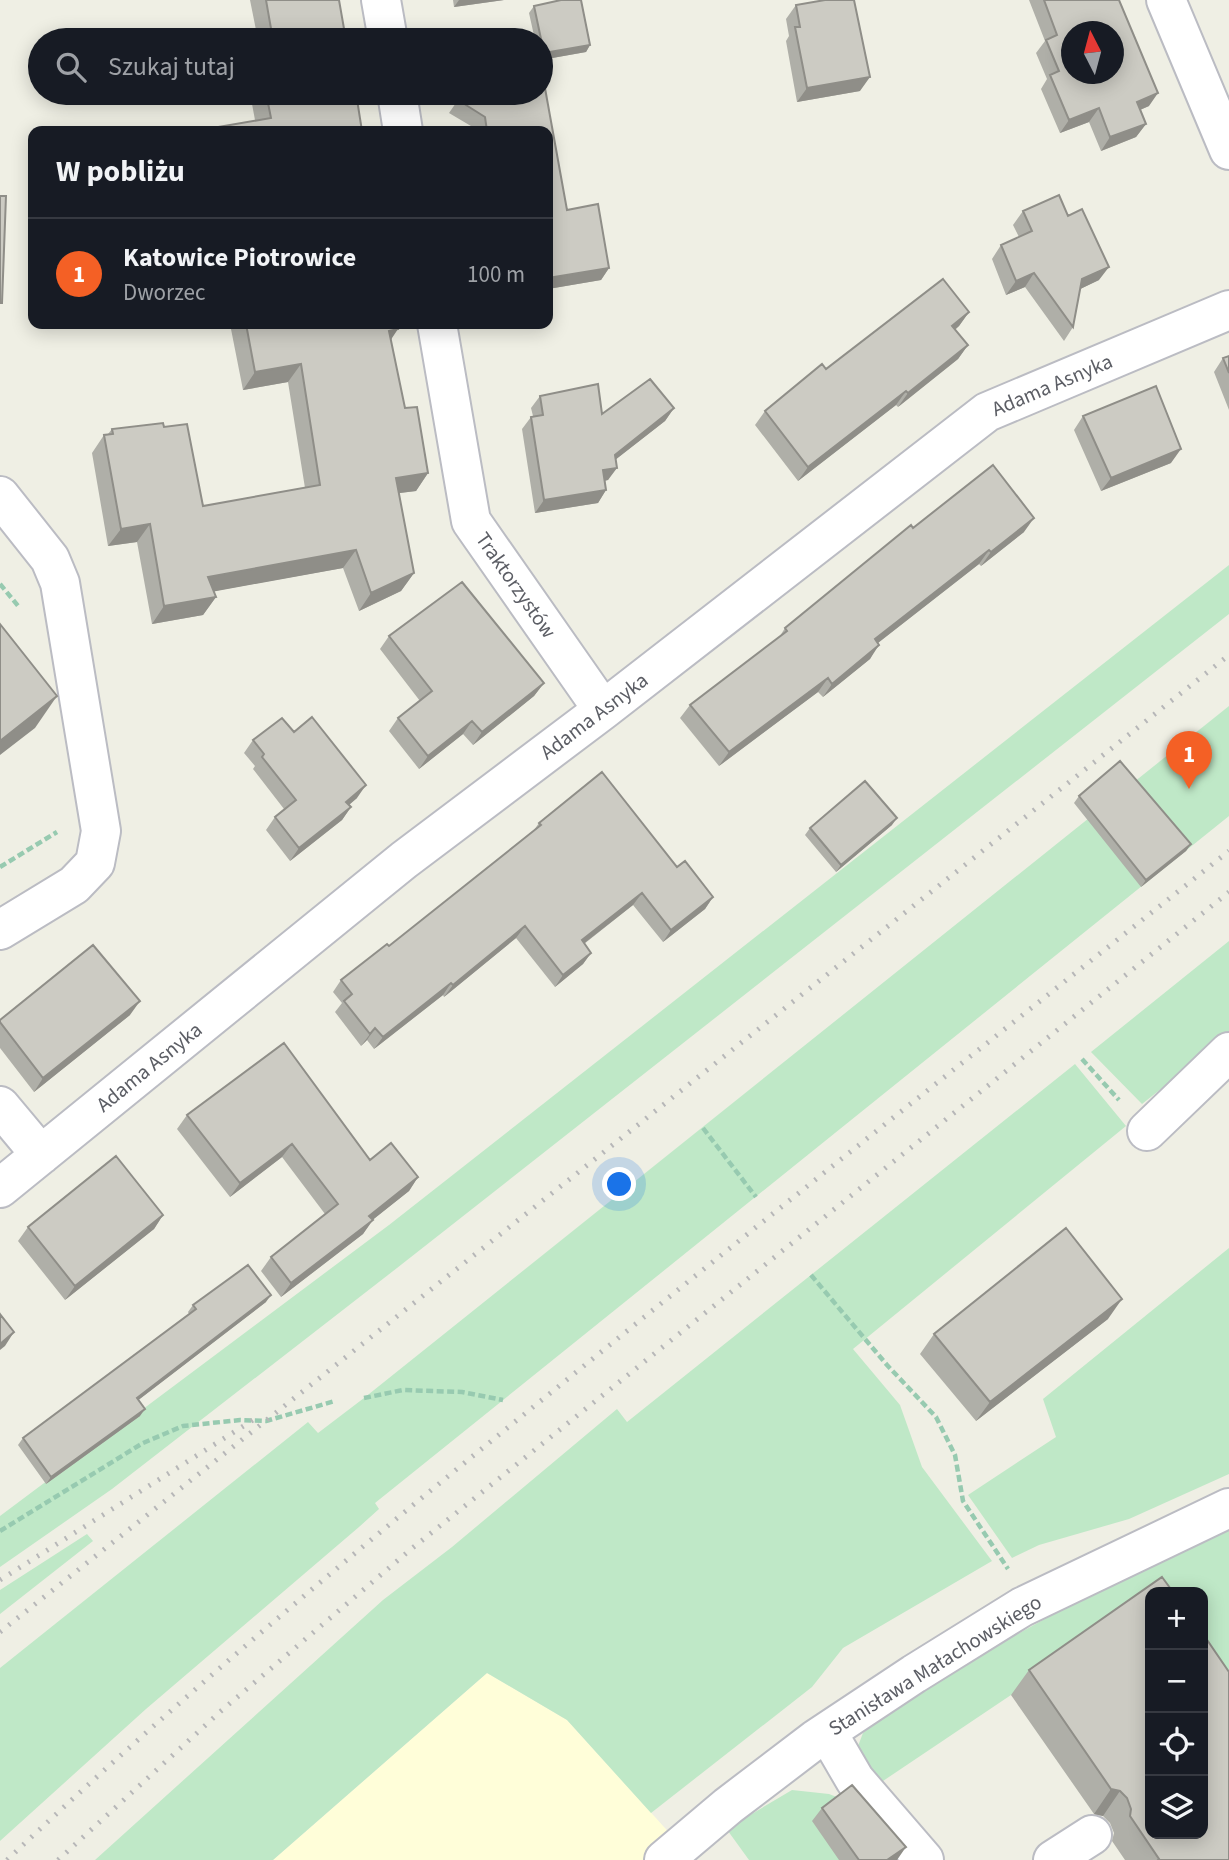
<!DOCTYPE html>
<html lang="pl">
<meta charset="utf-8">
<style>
:root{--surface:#171b24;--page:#20242c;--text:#f1f3f6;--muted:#9ea1a6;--line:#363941;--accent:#f46025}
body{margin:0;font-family:"Source Sans 3",sans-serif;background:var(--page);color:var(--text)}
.controls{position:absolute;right:21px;bottom:21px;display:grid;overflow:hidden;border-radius:14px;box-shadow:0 4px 18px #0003}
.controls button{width:63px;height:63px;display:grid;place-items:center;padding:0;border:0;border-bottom:2px solid var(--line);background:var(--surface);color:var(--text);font:35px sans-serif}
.compass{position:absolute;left:1061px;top:21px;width:63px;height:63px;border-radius:50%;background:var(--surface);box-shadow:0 4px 18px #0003;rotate:354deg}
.you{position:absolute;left:620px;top:1185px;width:24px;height:24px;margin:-18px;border:5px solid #fff;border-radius:50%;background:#1a73e8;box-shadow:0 0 0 10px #1a73e833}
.badge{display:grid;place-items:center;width:46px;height:46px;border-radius:50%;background:var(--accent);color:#fff;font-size:23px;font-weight:700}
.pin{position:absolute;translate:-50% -58px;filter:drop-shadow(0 2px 4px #0008)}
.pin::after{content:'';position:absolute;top:37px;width:24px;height:21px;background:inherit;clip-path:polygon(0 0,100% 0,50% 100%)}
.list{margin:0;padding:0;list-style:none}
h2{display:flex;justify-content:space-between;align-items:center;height:91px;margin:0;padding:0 28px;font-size:30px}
h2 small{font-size:23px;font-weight:400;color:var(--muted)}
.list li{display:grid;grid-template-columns:46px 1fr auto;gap:21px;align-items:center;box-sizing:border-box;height:112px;padding:0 28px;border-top:2px solid var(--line)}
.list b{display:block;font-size:26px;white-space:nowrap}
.list p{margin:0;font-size:23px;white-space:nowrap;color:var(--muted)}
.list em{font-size:23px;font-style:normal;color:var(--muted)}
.icon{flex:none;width:38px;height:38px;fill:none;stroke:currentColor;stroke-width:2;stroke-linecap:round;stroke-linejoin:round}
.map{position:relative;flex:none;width:1229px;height:1860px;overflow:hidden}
.search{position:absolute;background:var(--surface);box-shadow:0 4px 18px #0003;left:28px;top:28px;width:525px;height:77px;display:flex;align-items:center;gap:18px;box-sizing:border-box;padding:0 24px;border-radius:38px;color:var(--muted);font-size:26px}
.panel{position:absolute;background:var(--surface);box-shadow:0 4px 18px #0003;left:28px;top:126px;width:525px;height:203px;border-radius:14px}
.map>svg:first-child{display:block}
.commercial{fill:#fffed9}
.green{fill:#bfe8c7}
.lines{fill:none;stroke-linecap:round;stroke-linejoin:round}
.minor-casing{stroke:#bbbcc3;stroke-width:42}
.path{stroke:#97cab0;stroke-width:4.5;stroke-dasharray:7 3.5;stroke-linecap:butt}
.minor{stroke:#fff;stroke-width:38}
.rail{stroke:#b7b7b8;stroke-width:5;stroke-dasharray:2 9;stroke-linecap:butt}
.wall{fill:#afafa8}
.shaded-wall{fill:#8f8e88}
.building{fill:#cccbc3;stroke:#8f8e88;stroke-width:2;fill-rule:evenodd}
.labels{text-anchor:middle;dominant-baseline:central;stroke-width:6;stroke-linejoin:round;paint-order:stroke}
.street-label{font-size:21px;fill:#5c5e65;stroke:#fff}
</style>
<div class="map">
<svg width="1229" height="1860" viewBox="0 0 1229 1860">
<rect width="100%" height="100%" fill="#efefe4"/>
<path class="commercial" d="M487,1673L567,1720L694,1860H273Z"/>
<path class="green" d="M1229,565V614L397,1268L112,1489L0,1567V1516L389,1225Z
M1229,706V816L375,1503L379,1509L359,1527L146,1709L0,1841V1668L308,1422L318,1433L364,1398Z
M1229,941V1035L1142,1104L1091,1052Z
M1075,1064L1126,1126L853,1349L900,1405L922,1467L992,1561L843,1648L812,1687L651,1813L567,1720L487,1673L273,1860H95L383,1600L452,1547L617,1409L627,1422Z
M1229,1248V1474L1129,1519L1039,1545L1012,1558L968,1495L1056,1437L1043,1399Z
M1229,1530V1673L1203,1658V1592H1150L1011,1695L880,1783L855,1767L858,1746L863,1733L885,1715L1007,1640L1091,1593Z
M87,1534L93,1541L0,1614V1590Z
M792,1790L829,1794L842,1799L840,1860H749L728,1831L745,1818Z"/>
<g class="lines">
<g class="minor-casing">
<path id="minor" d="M381,0L388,40
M1166,0L1229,150
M397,93L403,131
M437,324L471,521L603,710
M0,496L50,559L60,583L101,831L95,863L74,885L0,930
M0,1106L41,1155
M1147,1131L1229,1052
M0,1188L404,860L603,710L987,412L1229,310
M827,1732L855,1780L924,1860
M664,1860L728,1806L816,1739L914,1674L1022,1607L1229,1508
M1053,1860L1092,1835"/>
</g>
<path class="path" d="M0,584L19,607
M0,867L57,832
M1082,1059L1119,1100
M703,1128L756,1197
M811,1275L887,1365L936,1417L955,1455L963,1501L1008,1569
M364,1398L403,1390L462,1392L503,1400
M0,1531L143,1443L183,1426L240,1420L266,1421L335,1401"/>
<use href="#minor" class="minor"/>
<path class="rail" d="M0,1580L253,1420
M0,1632L1229,655
M7,1860C187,1690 377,1533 569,1378C788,1200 1009,1026 1229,851
M58,1860L221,1711L410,1550L1229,892"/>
</g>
<path class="wall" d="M250,0H339L346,40H258Z
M453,0H504L454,7Z
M1029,0H1119L1149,106L1140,110L1146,124L1136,137L1101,151L1089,122L1060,133L1041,89L1047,79L1036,53L1045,41Z
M796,5L860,91L797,102L786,41L789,36L786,19Z
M534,6L590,45L586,52L541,60V40H535L529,13Z
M541,66L567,210L598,204L609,268L601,280L548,289V131H476V129L449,113L458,100L467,93H541Z
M257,93H356L362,131L255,120L252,104L258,97Z
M1023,211L1068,216L1099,280L1080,289L1073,327L1064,341L1025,287L1006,295L992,259L1001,245L1019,237L1013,225Z
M969,312L959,326L955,330L968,345L958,359L898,407L896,405L798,481L755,425L765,411L826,369Z
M230,324H397L391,340L405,408L428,473L416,491L399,493L414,573L401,591L359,611L343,568L214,591L216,597L203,615L152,624L137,542L108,546L92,453L104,435L108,434L112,429L164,427L203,506L305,488L288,382L243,390Z
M1229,356V410L1214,372L1223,358Z
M540,396L602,414L674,408L665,421L615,460L608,480L605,481L606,490L598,503L535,513L522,429L531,417L533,416L531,408Z
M1083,416L1171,463L1101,491L1074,430Z
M913,528L1024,532L981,566L979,564L878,643L870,659L823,697L818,692L719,766L680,718L690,705L780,636L785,628Z
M389,636L544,683L534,696L473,745L463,734L419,769L389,731L398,718L420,701L380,649Z
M294,732L357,798L349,805L351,807L342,820L290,861L266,830L275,817L284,809L253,769L255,766L244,753L253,740Z
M1079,796L1191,844L1186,851L1141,887L1074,803Z
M539,823L677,867L713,897L705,909L663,942L633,905L584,944L591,953L583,964L555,987L516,938L444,997L443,995L374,1049L367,1040L361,1046L335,1012L342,1003L333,992L341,980L389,946L534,830Z
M892,825L836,872L805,835L810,828Z
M130,1015L34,1092L0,1048V1020Z
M187,1115L370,1160L418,1177L409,1191L372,1220L363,1234L281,1297L261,1271L271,1257L325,1214L282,1157L230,1197L177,1129Z
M163,1215L154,1229L65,1300L18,1241L28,1227Z
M266,1302L138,1400L140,1416L46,1484L18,1445L23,1438L189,1314L188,1312L193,1305Z
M1108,1319L976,1421L920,1354L934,1334Z
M1029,1670L1229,1860H1125L1112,1841L1114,1833L1110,1823L1103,1816L1094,1814L1011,1695Z
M822,1808L897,1860H839L812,1821Z"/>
<path class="shaded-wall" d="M459,0H504L454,7Z
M590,45L586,52L541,60L544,53Z
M870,77L860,91L797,102L807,88Z
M1158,93L1149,106L1128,115L1137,102Z
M1099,108L1089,122L1060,133L1069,120Z
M1146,124L1136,137L1101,151L1110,137Z
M1109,267L1099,280L1072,293L1082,279Z
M609,268L601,280L548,289V278Z
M1034,273L1025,287L1006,295L1016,281Z
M969,312L959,326L942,340L952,326Z
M398,329L386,347L389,331Z
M968,345L958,359L898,407L908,393Z
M301,364L288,382L243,390L255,372Z
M906,391L896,405L798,481L808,467Z
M674,408L665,421L606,467L615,455Z
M1181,449L1171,463L1101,491L1111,478Z
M617,468L608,480L595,482L603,470Z
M428,473L416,491L384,495L396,478Z
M606,490L598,503L535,513L544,500Z
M1034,518L1024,532L981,566L991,552Z
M150,524L137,542L108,546L121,529Z
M356,550L343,568L195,595L208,577Z
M989,550L979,564L865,653L875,639Z
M414,573L401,591L359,611L371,593Z
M216,597L203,615L152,624L164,606Z
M879,645L870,659L823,697L832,684Z
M828,678L818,692L719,766L729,752Z
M544,683L534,696L473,745L482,732Z
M57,696L35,728L0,755V741Z
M472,721L463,734L419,769L428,756Z
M366,785L357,798L337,815L346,802Z
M351,807L342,820L290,861L299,848Z
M897,818L892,825L836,872L841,865Z
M1191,844L1186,851L1141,887L1146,880Z
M642,893L633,905L573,952L582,940Z
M713,897L705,909L663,942L671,930Z
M525,926L516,938L444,997L453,985Z
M591,953L583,964L555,987L563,975Z
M451,983L443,995L374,1049L383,1037Z
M140,1001L130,1015L34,1092L43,1078Z
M375,1028L367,1040L361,1046L370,1034Z
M292,1144L282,1157L230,1197L240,1183Z
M418,1177L409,1191L360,1230L369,1216Z
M163,1215L154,1229L65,1300L75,1286Z
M373,1220L363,1234L281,1297L291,1283Z
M271,1295L266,1302L132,1405L137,1398Z
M1122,1299L1108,1319L976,1421L990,1402Z
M14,1332L5,1346L0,1350V1344Z
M145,1409L140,1416L46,1484L51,1477Z
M1111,1789L1120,1791L1103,1816L1094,1814Z
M906,1847L897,1860H887Z"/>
<path class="building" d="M266,0H339L346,40H273Z
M561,0H581L590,45L544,53L534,6Z
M825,0H854L870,77L807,88L795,27H800L796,5Z
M1044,0H1119L1158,93L1137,102L1146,124L1110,137L1099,108L1069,120L1050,75L1059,71L1046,40L1057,35ZM1072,32H1114V74H1072Z
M541,66L567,210L598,204L609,268L548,278V131H487L485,117L458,100L467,93H541Z
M266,93H356L362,131H195L271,118Z
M1059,195L1068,216L1082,209L1109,267L1082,279L1073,327L1034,273L1016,281L1001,245L1032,231L1023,211Z
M0,196H6L2,303H0Z
M943,279L969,312L952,326L968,345L908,393L906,391L808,467L765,411L822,364L826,369Z
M246,324H397L398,329L389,331L405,408L417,407L428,473L396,478L414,573L371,593L356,550L208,577L216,597L164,606L150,524L121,529L104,435L113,434L112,429L163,423L164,427L187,424L203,506L320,485L301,364L255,372Z
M1229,356V373L1223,358Z
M650,379L674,408L615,455L617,468L603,470L606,490L544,500L531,417L543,415L540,396L598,384L602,414Z
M1156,386L1181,449L1111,478L1083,416Z
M993,465L1034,518L991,552L989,550L875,639L879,645L832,684L828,678L729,752L690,705L787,631L785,628L911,525L913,528Z
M462,582L544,683L482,732L472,721L428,756L398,718L432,691L389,636Z
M0,624L57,696L0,741Z
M312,717L366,785L346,802L351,807L299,848L275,817L296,800L262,757L264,754L253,740L282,718L294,732Z
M1120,761L1191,844L1146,880L1079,796Z
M602,772L677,867L685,861L713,897L671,930L642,893L582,940L591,953L563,975L525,926L453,985L451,983L383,1037L375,1028L370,1034L344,1001L352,994L341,980L387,944L389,946L541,825L539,823Z
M865,781L897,818L841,865L810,828Z
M93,945L140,1001L43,1078L0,1022V1020Z
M284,1043L370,1160L391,1143L418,1177L369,1216L373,1220L291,1283L271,1257L338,1204L292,1144L240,1183L187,1115Z
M116,1156L163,1215L75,1286L28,1227Z
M1066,1228L1122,1299L990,1402L934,1334Z
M248,1265L271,1295L137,1398L145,1409L51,1477L23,1438L196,1309L193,1305Z
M0,1314L14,1332L0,1344Z
M1162,1577L1173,1592H1150V1834H1203V1634L1229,1672V1860H1158L1159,1859L1130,1816L1131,1809L1127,1798L1120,1791L1111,1789L1029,1670Z
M852,1785L906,1847L887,1860H859L822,1808Z"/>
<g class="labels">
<g class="street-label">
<text transform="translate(1052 385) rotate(-23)">Adama Asnyka</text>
<text transform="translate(516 585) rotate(55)">Traktorzystów</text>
<text transform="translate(594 716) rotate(-37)">Adama Asnyka</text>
<text transform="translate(149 1067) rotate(-39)">Adama Asnyka</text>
<text transform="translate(935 1665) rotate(-32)">Stanisława Małachowskiego</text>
</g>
</g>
</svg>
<div class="controls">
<button>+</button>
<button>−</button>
<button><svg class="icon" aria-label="locate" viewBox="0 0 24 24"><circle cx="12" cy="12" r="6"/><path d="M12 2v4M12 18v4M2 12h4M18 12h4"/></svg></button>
<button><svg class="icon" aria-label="layers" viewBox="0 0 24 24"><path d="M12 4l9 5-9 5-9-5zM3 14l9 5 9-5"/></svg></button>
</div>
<svg class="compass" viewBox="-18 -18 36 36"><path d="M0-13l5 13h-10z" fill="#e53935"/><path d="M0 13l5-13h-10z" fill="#9ea1a6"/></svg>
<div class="you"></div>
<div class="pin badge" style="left:1189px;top:789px">1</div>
<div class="search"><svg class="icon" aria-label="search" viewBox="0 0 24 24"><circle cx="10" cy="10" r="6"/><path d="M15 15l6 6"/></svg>Szukaj tutaj</div>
<section class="panel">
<h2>W pobliżu<small></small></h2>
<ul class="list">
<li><span class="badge">1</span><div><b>Katowice Piotrowice</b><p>Dworzec</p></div><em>100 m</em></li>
</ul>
</section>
</div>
